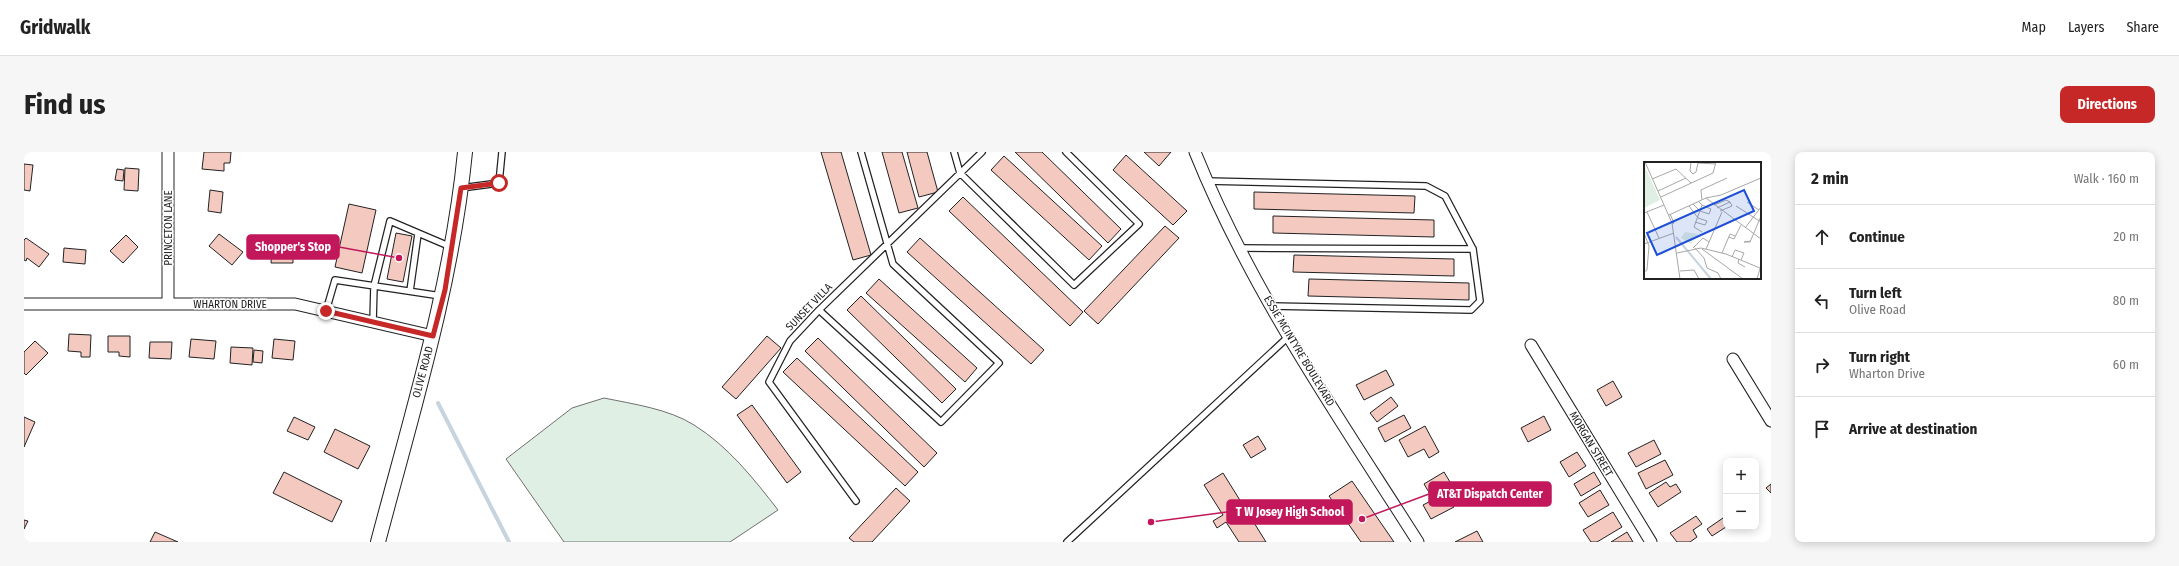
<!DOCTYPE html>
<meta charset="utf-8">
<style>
:root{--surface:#fff;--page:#f6f6f6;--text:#222;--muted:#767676;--line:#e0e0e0;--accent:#c62828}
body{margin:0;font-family:"Fira Sans Condensed",sans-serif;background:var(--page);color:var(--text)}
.controls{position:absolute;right:12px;bottom:12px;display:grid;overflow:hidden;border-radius:8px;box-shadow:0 2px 10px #0003}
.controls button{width:36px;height:36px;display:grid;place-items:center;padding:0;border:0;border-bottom:1px solid var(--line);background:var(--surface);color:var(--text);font:20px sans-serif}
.stop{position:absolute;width:12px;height:12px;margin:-9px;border:3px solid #c62828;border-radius:50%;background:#fff}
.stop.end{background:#c62828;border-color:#fff;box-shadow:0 1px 4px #0008}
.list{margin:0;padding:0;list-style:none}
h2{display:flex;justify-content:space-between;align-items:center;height:52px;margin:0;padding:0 16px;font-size:17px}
h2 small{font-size:13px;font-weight:400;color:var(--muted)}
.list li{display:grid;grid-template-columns:26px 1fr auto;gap:12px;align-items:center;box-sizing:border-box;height:64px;padding:0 16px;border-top:1px solid var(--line)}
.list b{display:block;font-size:15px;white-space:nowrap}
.list p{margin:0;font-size:13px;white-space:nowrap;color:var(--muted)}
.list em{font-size:13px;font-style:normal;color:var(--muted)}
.icon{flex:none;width:22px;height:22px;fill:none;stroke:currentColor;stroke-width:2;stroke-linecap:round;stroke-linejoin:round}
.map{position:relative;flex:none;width:1747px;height:390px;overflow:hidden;border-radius:8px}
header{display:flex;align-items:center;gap:24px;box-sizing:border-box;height:56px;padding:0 20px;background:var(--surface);border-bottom:1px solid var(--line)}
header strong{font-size:19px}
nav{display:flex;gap:22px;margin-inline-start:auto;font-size:14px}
.intro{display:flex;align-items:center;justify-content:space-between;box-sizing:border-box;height:96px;padding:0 24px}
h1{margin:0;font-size:28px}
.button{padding:10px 18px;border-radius:8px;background:var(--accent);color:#fff;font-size:14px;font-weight:700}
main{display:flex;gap:24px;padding:0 24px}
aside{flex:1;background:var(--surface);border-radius:8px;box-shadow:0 2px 10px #0003}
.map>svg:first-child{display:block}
.green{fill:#e0efe3;stroke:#6f6f6f}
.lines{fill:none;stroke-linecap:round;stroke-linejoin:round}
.stream{stroke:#c7d3dd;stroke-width:4}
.building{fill:#f3c9c0;stroke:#222}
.service-casing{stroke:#222;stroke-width:8}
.minor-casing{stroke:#222;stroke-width:13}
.tertiary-casing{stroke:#222;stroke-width:16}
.service{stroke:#fff;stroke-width:5.5}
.minor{stroke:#fff;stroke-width:11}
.tertiary{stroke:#fff;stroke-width:14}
.route{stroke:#c62828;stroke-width:5}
.labels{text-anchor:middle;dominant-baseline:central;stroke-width:3;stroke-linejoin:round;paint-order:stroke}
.street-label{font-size:11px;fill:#222;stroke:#fff}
.inset-river{fill:none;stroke:#c7d3dd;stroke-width:2}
.inset-road{fill:none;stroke:#a7a7a7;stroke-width:1}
.view{fill:#1d4ed8;fill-opacity:0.15;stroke:#1d4ed8;stroke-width:2}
.inset-edge{fill:none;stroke:#222;stroke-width:2}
.leader{fill:none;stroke:#c2185b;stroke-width:1.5}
.callout-dot{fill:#c2185b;stroke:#fff;stroke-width:1.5}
.callout{fill:#c2185b;stroke:#c2185b;stroke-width:1.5}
.callout-label{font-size:12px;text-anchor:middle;font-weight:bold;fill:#fff}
</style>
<header>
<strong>Gridwalk</strong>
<nav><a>Map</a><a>Layers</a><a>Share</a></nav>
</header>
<div class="intro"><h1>Find us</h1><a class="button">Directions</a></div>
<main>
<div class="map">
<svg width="1747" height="390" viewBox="0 0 1747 390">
<rect width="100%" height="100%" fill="#fff"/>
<path class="green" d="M580,246C609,252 645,257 670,273C704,294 730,327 754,358L706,390H540L482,307L548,256Z"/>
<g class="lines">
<path class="stream" d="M414,251L485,390"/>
</g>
<path class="building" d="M180,0H207L206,11H200V19L178,17Z
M797,0H817L847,103L829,108Z
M858,0H878L894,56L875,61Z
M883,0H903L914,40L895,45Z
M991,0H1018L1097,77L1084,91Z
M1120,0H1147L1135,14Z
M1102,3L1163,59L1149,73L1089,18Z
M980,4L1078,94L1065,108L967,18Z
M0,12L9,13L6,39L0,38Z
M101,16L115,17L114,39L100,38Z
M93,17L100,18L99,29L91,28Z
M186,38L199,40L197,61L184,59Z
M1230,40L1391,44L1390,61L1230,57Z
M939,45L1059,160L1046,174L925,59Z
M325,52L352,58L338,121L311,115Z
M1249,64L1410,68V85L1249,81Z
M1141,74L1155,86L1074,172L1060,159Z
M372,81L388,84L379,130L363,127Z
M195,82L219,100L208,113L185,94Z
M102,83L114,95L99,111L86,99Z
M2,86L25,102L15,115L3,106L2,109L0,108V88Z
M896,86L1020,198L1007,212L883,100Z
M248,94H269V111H247Z
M40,96L62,98L61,112L39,110Z
M1270,103L1430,107V124L1269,120Z
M855,127L953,216L941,230L842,141Z
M1285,127L1445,131V148L1284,144Z
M837,144L932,237L918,251L823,158Z
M45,182L67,183L66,205H57V200L44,199Z
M84,184H106V205L95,204V200H84Z
M743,184L757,196L712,247L698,235Z
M794,186L913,301L900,315L781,199Z
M167,187L192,189L190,207L165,205Z
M250,187L271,189L269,208L248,206Z
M11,189L24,201L2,223L0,221V200Z
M126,190H148L147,207L125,206Z
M207,195L229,196L228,213L206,211Z
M230,198L239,199L238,211L229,210Z
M773,206L894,320L881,334L759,220Z
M1362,218L1370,233L1340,248L1332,233Z
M1589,229L1598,245L1582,254L1573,238Z
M1367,245L1374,254L1353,270L1346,261Z
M728,253L777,320L763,331L713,263Z
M1380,263L1387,276L1361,290L1354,276Z
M1520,264L1527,278L1504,290L1497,276Z
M0,265L11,270L0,295Z
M270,265L291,275L284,288L263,279Z
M1401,274L1415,300L1405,306L1400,297L1384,305L1375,288Z
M311,277L346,294L334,317L300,300Z
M1234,284L1242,297L1227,306L1219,293Z
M1630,288L1637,302L1612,315L1604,301Z
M1553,300L1562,314L1545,325L1536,310Z
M1641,308L1649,323L1622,337L1614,321Z
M260,320L318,349L308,370L249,341Z
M1420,320L1426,330L1406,342L1400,332Z
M1570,320L1577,332L1557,344L1550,332Z
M1199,321L1242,390H1215L1202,370L1193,376L1189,369L1199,363L1180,333Z
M1328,329L1370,390H1337L1305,344Z
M1642,330L1646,335L1652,332L1657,340L1634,355L1625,341Z
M1747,332V341L1742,336Z
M872,336L886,349L848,390H830L825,386Z
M1576,338L1585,353L1564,365L1555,351Z
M1422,341L1430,355L1407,367L1399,353Z
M1589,360L1598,375L1573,390H1567L1559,378Z
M1672,364L1678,372L1669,378L1673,385L1666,390H1653L1646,381Z
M1699,366L1702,375L1688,384L1683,377Z
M0,368L4,369L0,377Z
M1453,379L1459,390H1431Z
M131,380L154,390H126Z
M1603,380L1609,390H1587Z"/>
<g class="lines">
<g class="service-casing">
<path id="service" d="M930,0L936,21L1050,133L1115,72L1042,0
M1182,29L1402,34L1421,44L1449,97L1456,149L1447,158L1247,154
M437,36L475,31L478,0
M1216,96L1449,97
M386,139L394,82
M795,158L917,270L975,211L869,112L837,0
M302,159L311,128L417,144
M349,170L350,134L366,69L427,95
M832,349L745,230L766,189L795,158L958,0
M1043,390L1264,185"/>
</g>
<g class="minor-casing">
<path id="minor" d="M1171,0C1227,139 1314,264 1394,390
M0,152H271L409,184
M144,152V0
M1507,193L1627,390
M1709,207L1747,269"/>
</g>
<g class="tertiary-casing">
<path id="tertiary" d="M354,390C388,261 428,133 441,0"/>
</g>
<use href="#service" class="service"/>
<use href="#minor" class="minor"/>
<use href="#tertiary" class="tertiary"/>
</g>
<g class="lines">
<path class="route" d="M302,159L409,184L421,138L437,36L475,31"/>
</g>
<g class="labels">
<g class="street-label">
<text transform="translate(144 76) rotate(-90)">PRINCETON LANE</text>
<text x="206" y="152">WHARTON DRIVE</text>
<text transform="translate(785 155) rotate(-46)">SUNSET VILLA</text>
<text transform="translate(1275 199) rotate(59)">ESSIE MCINTYRE BOULEVARD</text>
<text transform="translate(399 220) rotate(-75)">OLIVE ROAD</text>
<text transform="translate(1567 292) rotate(59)">MORGAN STREET</text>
</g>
</g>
<g transform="translate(1620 10)">
<rect width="117" height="117" fill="#fff"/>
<path d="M0,3L16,38L0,46ZM41,70L54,72L47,82L37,76Z" fill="#e0efe3"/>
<path class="inset-river" d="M32,75L67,117"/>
<path class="inset-road" d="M1,0L28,61L36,117M47,0L46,9L49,12L52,10L54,1L72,2M8,17L32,7L47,21M14,29L42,16M17,35L69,11L72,0M62,36L77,33L117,16M58,38L57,28L83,16M54,39L58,43L50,65L58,70M103,40L115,48M49,42L56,49L65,52L67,47L58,43M70,43L82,38L86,40L88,44L76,49M45,44L54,56L63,59L61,63L51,60M92,44L117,60M73,46L86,40M3,50L15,76M0,51L20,43M26,52L30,61L28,62M25,53L62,36L117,77M101,66L117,45M0,71L5,84L3,108L0,110M85,75L90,77L97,63M107,79L100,80H106L117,54M0,82L30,71M49,86L59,76L65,80M51,86L60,96L63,106L74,111L77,117M58,87L99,117M62,87L78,50M33,91L57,86L82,92L116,106M78,91L86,72L91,74M88,95L91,88L100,91L97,98M95,97L94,101L101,105M36,109L50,108L55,117M113,117L117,103"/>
<path class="view" d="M100,28L110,49L13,93L3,71Z"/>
<rect width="117" height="117" class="inset-edge"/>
</g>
<path class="leader" d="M375 106L315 95M1338 367L1405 342M1127 370L1203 360"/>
<g class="callout-dot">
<circle cx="375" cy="106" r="4"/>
<circle cx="1338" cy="367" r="4"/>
<circle cx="1127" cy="370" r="4"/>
</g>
<g class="callout">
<rect x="223" y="83" width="92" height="24" rx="4"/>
<rect x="1405" y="330" width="122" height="24" rx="4"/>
<rect x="1203" y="348" width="125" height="24" rx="4"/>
</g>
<g class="callout-label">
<text x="269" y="99">Shopper's Stop</text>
<text x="1466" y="346">AT&amp;T Dispatch Center</text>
<text x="1266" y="364">T W Josey High School</text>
</g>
</svg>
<div class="controls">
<button>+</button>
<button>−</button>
</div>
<div class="stop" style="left:475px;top:31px"></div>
<div class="stop end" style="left:302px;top:159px"></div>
</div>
<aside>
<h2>2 min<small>Walk · 160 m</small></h2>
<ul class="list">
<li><svg class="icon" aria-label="ahead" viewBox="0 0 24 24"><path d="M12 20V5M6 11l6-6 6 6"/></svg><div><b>Continue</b></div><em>20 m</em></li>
<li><svg class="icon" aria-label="left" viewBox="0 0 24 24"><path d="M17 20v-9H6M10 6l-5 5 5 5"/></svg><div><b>Turn left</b><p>Olive Road</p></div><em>80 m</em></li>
<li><svg class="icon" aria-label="right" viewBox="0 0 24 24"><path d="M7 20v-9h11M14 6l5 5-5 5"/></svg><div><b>Turn right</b><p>Wharton Drive</p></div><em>60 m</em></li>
<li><svg class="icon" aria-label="arrive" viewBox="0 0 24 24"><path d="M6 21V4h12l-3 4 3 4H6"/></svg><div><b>Arrive at destination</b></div></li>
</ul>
</aside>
</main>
